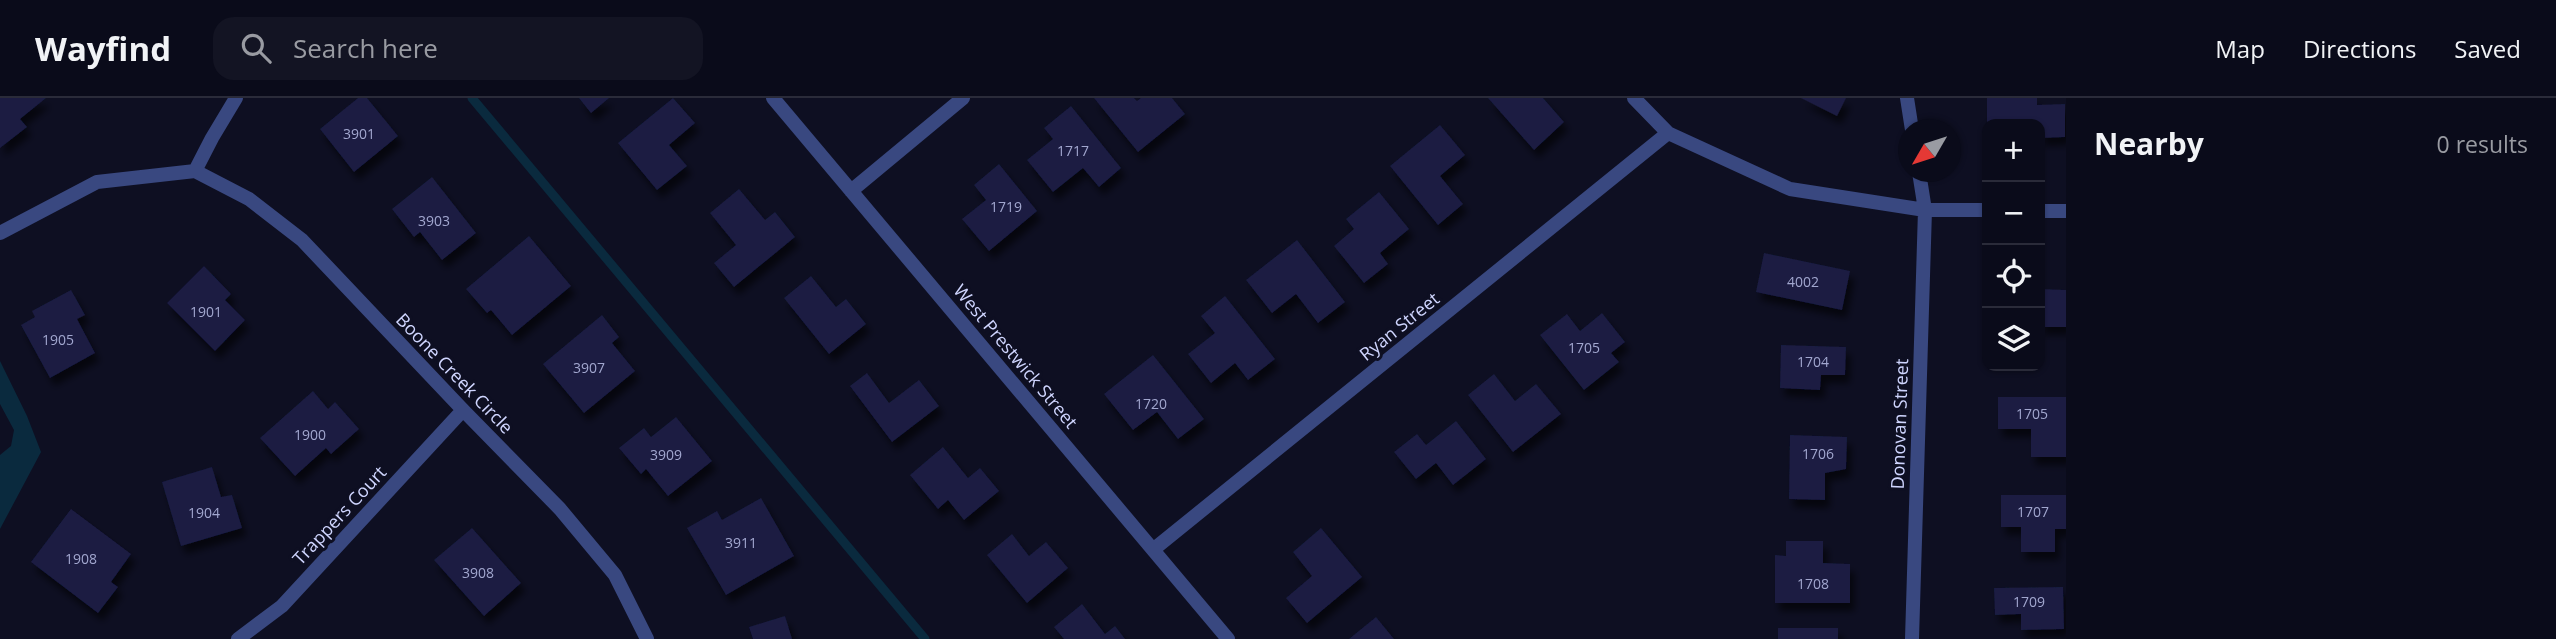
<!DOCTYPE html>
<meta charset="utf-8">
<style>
:root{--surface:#0a0b1a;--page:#131423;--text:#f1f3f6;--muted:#999ba2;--line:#2a2b39}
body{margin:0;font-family:"Open Sans",sans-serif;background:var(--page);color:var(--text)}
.controls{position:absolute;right:21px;top:21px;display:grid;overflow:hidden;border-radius:14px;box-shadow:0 2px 5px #0004}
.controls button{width:63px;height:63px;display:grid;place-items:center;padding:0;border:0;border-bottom:2px solid var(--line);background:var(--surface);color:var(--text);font:35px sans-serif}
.compass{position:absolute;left:1898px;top:21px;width:63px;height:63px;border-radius:50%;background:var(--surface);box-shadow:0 2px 5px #0004;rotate:231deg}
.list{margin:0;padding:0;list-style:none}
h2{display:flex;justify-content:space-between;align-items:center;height:91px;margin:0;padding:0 28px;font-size:30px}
h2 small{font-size:23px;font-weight:400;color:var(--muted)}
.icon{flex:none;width:38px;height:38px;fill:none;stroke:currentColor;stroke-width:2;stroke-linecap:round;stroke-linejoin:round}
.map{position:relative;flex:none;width:2066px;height:541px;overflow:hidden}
header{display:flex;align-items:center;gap:42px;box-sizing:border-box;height:98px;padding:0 35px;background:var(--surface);border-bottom:2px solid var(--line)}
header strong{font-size:33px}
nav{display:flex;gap:38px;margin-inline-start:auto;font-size:24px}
.search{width:490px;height:63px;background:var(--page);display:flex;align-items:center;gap:18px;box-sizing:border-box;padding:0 24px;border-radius:21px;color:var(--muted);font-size:26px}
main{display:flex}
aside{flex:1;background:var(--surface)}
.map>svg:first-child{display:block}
.water{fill:#0a2a3e}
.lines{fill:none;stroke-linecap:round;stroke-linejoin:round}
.stream{stroke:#0a2a3e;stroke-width:9}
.building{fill:#1a1c42;filter:url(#shadow)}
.street{stroke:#394880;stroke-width:14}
.labels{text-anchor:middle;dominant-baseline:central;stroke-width:6;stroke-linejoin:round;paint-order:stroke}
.number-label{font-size:14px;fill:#a2a7cf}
.street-label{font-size:18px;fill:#cfd5fe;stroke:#0e0f22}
</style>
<header>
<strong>Wayfind</strong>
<div class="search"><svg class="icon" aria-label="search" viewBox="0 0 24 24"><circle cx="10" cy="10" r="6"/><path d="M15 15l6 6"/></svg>Search here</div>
<nav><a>Map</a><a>Directions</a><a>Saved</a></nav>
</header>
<main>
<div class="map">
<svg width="2066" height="541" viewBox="0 0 2066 541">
<defs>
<filter id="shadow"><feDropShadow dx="4.5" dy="8" stdDeviation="3.5" flood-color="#0009"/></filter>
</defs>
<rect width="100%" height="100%" fill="#0e0f22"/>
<path class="water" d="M0,263L27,318L41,354L0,431V357L11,348L14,332L0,306Z"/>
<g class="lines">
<path class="stream" d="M472,0L925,541"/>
</g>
<path class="building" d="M0,0H46L20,21L27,29L0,50Z
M358,0H367L398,38L354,74L320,31Z
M579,0H609L591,15Z
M673,0L695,25L669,47L687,68L657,92L618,45Z
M1094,0H1134L1137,3L1141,0H1172L1185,16L1138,54Z
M1488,0H1543L1564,24L1534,52Z
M1801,0H1846L1837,18Z
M1987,0H2037V7L2065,6V39L2040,40V26H1987Z
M1071,8L1121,70L1099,89L1083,70L1053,94L1027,62L1053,41L1044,30Z
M1440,27L1465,57L1440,78L1463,106L1438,127L1390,68Z
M999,66L1037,113L989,153L962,121L986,102L974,87Z
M432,79L476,135L442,162L420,134L414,139L392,111Z
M739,91L765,122L775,114L795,139L734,189L714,165L736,147L710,115Z
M1379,94L1409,131L1380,155L1388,166L1364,185L1334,148L1354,131L1346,121Z
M529,138L571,188L512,237L491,212L487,215L466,191Z
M1297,142L1345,204L1318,225L1296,196L1272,215L1246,182Z
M1764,155L1850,173L1842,212L1756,194Z
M204,168L231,196L225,202L245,222L215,253L167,205Z
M811,178L836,209L846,201L866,226L829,256L784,200Z
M2040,191L2066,192V229H2040Z
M71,192L85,217L77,221L95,255L50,280L21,227L35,219L32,213Z
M1225,198L1275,261L1248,282L1235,265L1211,285L1188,256L1215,235L1201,218Z
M1602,215L1625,244L1611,255L1619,264L1584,292L1540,237L1567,216L1580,233Z
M602,217L619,239L612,245L635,273L584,315L543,266Z
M1781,247L1846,249L1845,277H1821L1820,292L1780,290Z
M1153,257L1204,321L1178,341L1157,314L1133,332L1104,296Z
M867,275L889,305L919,282L939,308L892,344L850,288Z
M1494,276L1515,303L1536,286L1561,316L1513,354L1468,297Z
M313,293L328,311L335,304L359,331L331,356L326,350L295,378L260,340Z
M1998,299H2066V359H2031V331H1998Z
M676,319L712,363L668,398L646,371L641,376L619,350L644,330L651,339Z
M1456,323L1486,361L1453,387L1436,365L1416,381L1394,354L1417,336L1426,347Z
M1790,337L1847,339L1846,371L1825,375V402L1789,401Z
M943,349L968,380L980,370L999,393L964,422L948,402L938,411L910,377Z
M212,369L221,399L232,397L242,430L181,448L162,384Z
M2001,397H2066V431H2055V454H2021V429H2001Z
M761,400L794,458L726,497L687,430L717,413L722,422Z
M71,411L131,456L111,484L118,489L98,515L31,464Z
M472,430L521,485L484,518L434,462Z
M1321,430L1362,479L1307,525L1286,500L1312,478L1293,454Z
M1012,436L1029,458L1046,444L1068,470L1027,505L987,457Z
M1786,443H1823V465L1850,466V505H1775V457L1786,458Z
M2063,489L2064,531L2021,532V516L1995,517L1994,490Z
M1082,506L1105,536L1115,528L1125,541H1064L1054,529Z
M785,518L792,541H753L749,529Z
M1376,519L1394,541H1349Z
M1778,530H1838V541H1778Z"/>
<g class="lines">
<path class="street" d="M773,0L1228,541
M1634,0L1668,35L1790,91L1925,112H1987
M1907,0L1912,32
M195,73L249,101L302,142L463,312L560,411L615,477L647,541
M195,73L212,40L236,0
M851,93L963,0
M2040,113H2066
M0,135L97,84L195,73
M1154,451L1668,35
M238,541L282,508L463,312
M1912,541L1925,112L1919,74"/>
</g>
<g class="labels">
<g class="number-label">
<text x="359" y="35">3901</text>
<text x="1073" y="52">1717</text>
<text x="1006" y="108">1719</text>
<text x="434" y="122">3903</text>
<text x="1803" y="183">4002</text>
<text x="206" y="213">1901</text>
<text x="58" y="241">1905</text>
<text x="1584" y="249">1705</text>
<text x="1813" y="263">1704</text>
<text x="589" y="269">3907</text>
<text x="1151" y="305">1720</text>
<text x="2032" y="315">1705</text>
<text x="310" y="336">1900</text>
<text x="1818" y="355">1706</text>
<text x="666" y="356">3909</text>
<text x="2033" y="413">1707</text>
<text x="204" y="414">1904</text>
<text x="741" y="444">3911</text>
<text x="81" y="460">1908</text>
<text x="478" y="474">3908</text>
<text x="1813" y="485">1708</text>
<text x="2029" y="503">1709</text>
</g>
<g class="street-label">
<text transform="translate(1399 228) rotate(-39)">Ryan Street</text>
<text transform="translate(1016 258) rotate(50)">West Prestwick Street</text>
<text transform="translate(455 275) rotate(46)">Boone Creek Circle</text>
<text transform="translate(1899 326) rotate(-88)">Donovan Street</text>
<text transform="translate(339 417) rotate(-47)">Trappers Court</text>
</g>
</g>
</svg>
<div class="controls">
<button>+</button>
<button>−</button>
<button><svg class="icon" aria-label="locate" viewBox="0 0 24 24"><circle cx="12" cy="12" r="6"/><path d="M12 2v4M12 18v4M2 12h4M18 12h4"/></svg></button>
<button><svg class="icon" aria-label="layers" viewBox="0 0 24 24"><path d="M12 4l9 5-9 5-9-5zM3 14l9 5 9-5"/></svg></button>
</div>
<svg class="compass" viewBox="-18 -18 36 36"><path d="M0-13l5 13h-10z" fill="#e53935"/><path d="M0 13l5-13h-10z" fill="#999ba2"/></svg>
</div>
<aside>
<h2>Nearby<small>0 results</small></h2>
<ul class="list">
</ul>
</aside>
</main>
